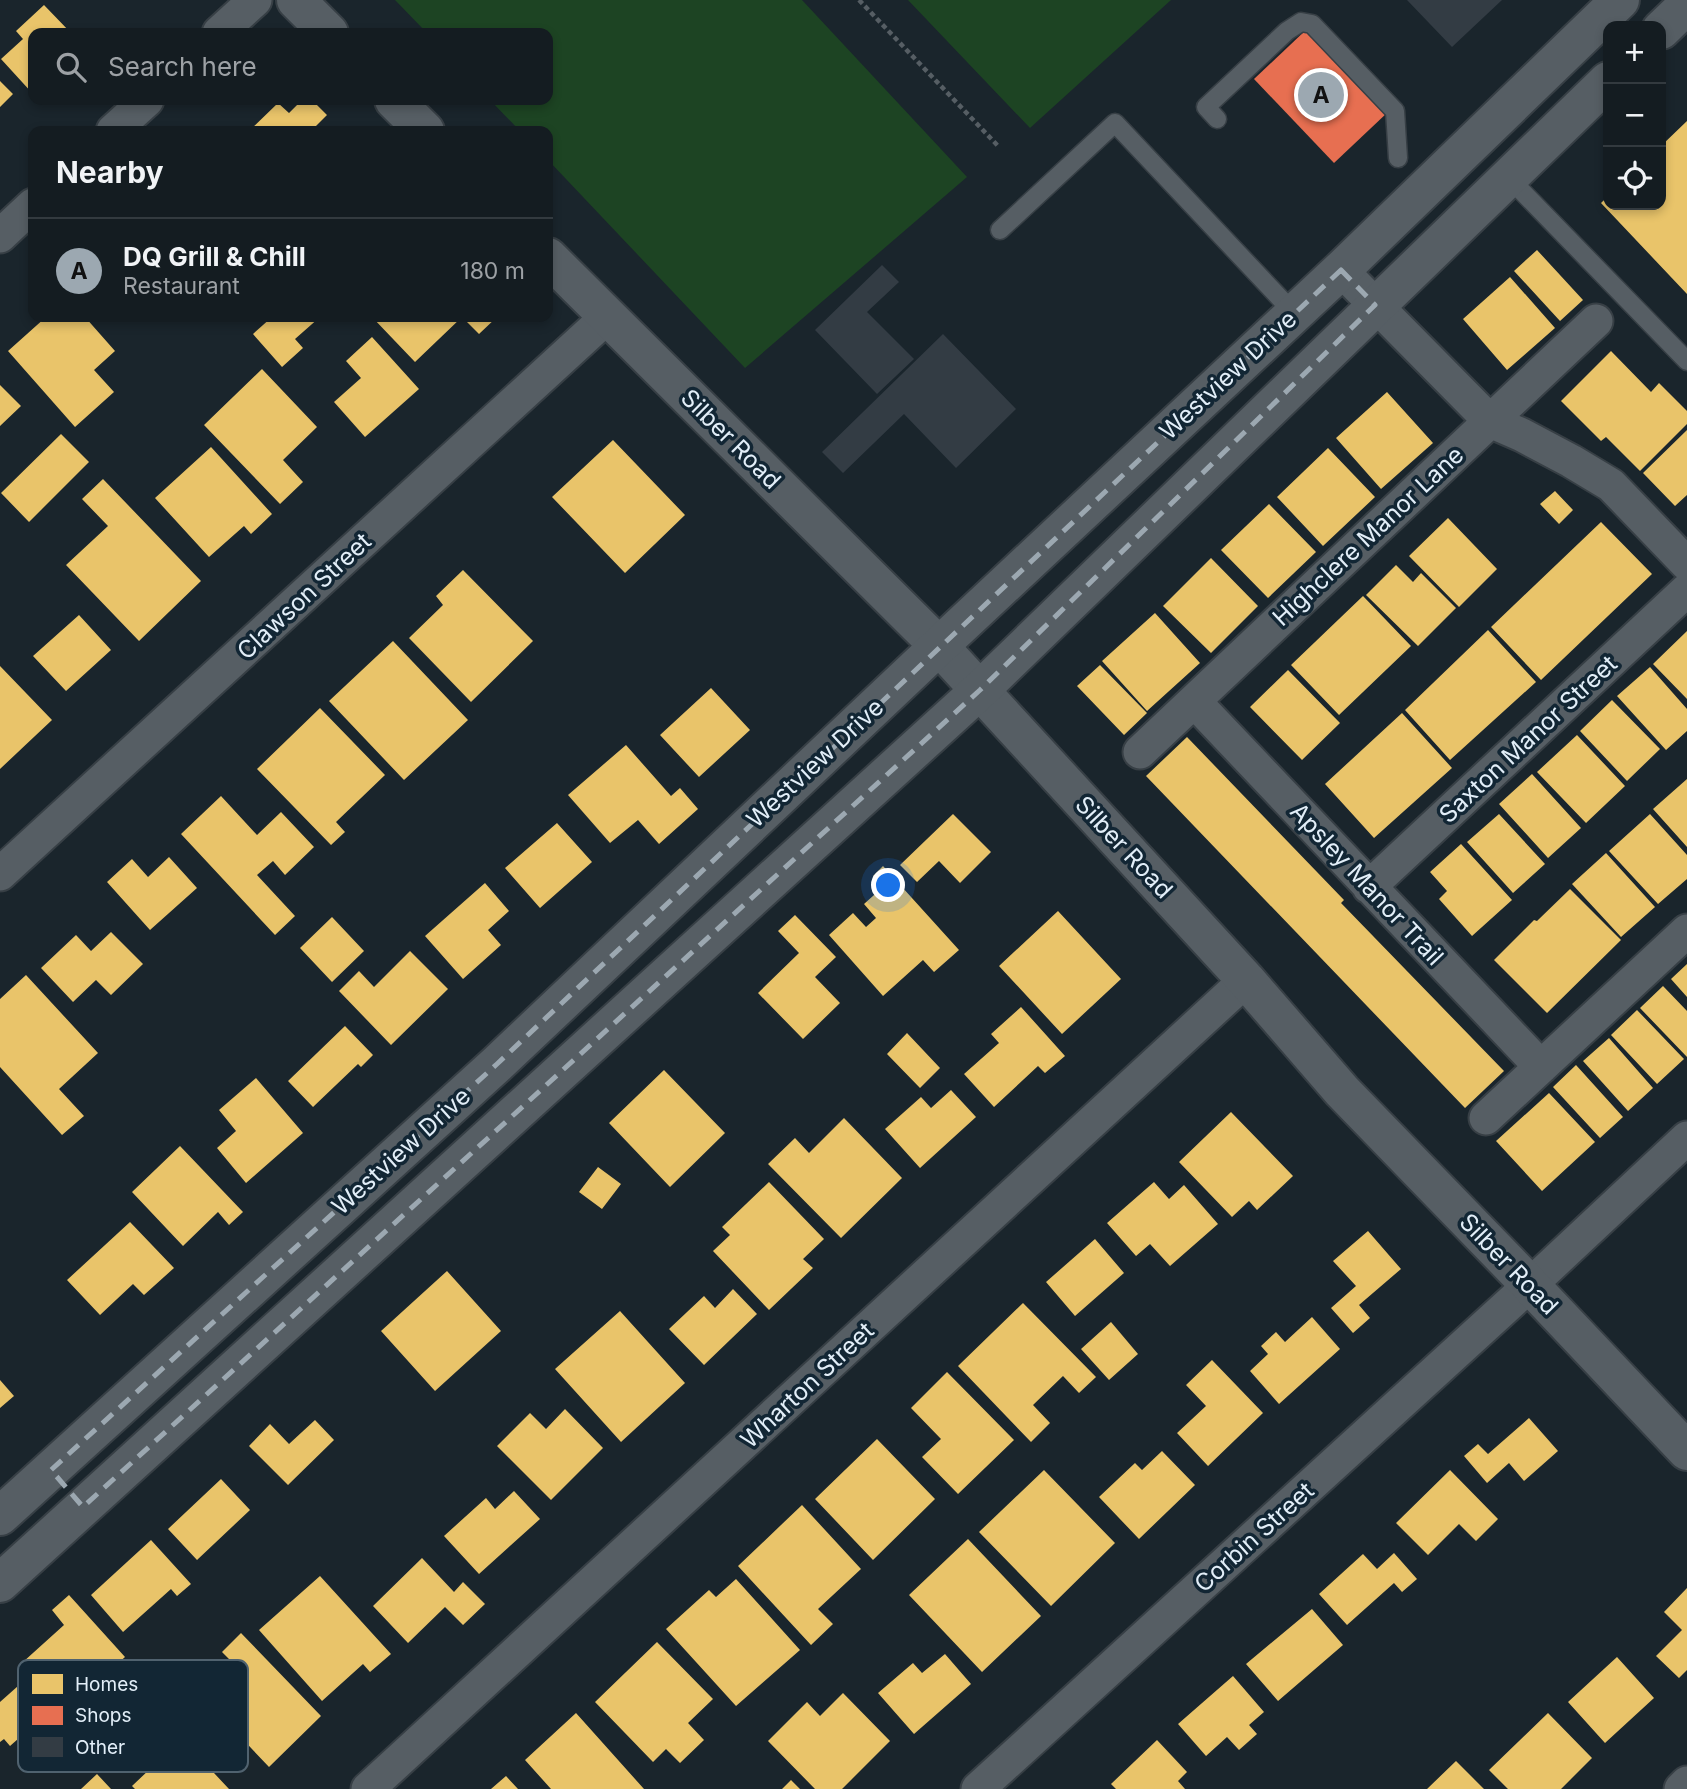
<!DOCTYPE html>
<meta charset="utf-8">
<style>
:root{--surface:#141c21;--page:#1d252a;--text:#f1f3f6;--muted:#9da1a5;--line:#333a3f;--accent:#9ca8b1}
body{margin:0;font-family:Inter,sans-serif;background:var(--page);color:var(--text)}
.controls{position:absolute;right:21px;top:21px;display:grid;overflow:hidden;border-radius:14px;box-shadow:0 4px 10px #0003}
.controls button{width:63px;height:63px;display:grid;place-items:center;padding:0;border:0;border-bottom:2px solid var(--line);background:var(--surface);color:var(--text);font:35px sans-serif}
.you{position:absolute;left:889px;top:886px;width:24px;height:24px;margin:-18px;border:5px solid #fff;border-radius:50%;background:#1a73e8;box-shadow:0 0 0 10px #1a73e833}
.badge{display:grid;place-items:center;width:46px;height:46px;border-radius:50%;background:var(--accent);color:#111;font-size:23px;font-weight:700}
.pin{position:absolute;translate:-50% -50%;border:4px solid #fff;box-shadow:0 2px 7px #0006}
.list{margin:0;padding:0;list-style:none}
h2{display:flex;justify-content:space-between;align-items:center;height:91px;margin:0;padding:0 28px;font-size:30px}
h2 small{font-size:23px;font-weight:400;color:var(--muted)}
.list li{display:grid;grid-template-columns:46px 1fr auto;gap:21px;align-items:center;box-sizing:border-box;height:105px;padding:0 28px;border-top:2px solid var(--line)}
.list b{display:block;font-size:26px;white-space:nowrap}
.list p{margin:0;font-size:23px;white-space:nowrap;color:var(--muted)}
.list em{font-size:23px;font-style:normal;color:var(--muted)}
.icon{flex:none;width:38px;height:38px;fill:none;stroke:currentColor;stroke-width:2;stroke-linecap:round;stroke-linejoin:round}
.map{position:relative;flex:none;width:1687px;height:1789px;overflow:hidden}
.search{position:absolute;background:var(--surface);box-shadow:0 4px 10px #0003;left:28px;top:28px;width:525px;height:77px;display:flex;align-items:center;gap:18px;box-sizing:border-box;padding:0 24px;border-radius:14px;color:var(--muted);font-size:26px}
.panel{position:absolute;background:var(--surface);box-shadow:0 4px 10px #0003;left:28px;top:126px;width:525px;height:196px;border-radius:14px}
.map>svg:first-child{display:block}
.green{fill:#1d4423}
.homes{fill:#e9c46a}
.shops{fill:#e76f51}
.building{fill:#333c44}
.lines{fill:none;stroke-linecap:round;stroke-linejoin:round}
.service-casing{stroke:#373f45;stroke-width:21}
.minor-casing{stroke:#373f45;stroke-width:37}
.tertiary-casing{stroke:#373f45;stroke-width:42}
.secondary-casing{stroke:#373f45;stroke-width:42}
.path{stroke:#565e64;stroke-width:4.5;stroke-dasharray:5 3.5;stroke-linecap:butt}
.service{stroke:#565e64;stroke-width:18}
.minor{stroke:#565e64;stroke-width:33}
.tertiary{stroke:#565e64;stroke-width:38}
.secondary{stroke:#565e64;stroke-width:38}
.marked{fill:none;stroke:#9ca8b1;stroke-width:5;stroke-dasharray:14 9;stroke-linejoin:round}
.labels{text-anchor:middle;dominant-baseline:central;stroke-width:7;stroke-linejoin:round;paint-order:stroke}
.street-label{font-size:24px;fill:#e2eef8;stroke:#122634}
.key{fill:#122634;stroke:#50626f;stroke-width:2}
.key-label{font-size:19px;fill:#e2eef8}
</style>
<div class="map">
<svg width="1687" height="1789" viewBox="0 0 1687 1789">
<rect width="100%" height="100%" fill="#1a252c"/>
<path class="green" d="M395,0H802L967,177L745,368L548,160V131H520L490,100H548V33H427Z
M908,0H1171L1030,128Z"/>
<path class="homes" d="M44,5L71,33H33V94L1,59L23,39L16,31Z
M0,81L13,94L0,107Z
M302,100H312L327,115L311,131H249L278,103L289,113Z
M1687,121V294L1601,203L1608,196V205H1661V146Z
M1537,250L1583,300L1560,321L1514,271Z
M1510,277L1555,328L1507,370L1463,319Z
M46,317H85L115,351L94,370L114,392L75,427L8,351Z
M272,317H320L295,339L303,348L282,367L253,334Z
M372,317H497L479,334L462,317L415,362Z
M372,337L419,389L365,437L334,402L361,378L346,361Z
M1611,351L1651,392L1659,383L1687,411V424L1640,471L1606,437L1601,441L1561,401Z
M262,369L317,427L283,460L303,482L280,504L204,425Z
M0,385L21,406L0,426Z
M1387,392L1433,443L1381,489L1336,438Z
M1687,430V495L1675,506L1643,473Z
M61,434L89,462L29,522L1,493Z
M613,440L685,515L625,573L552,497Z
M211,447L272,514L251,534L244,526L209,557L155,498Z
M1328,448L1375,497L1323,546L1277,497Z
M103,479L201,581L139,641L66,565L108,526L82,499Z
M1555,491L1573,510L1559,524L1540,504Z
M1269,504L1316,552L1268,598L1221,550Z
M1448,518L1497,569L1459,607L1409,556Z
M1601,522L1652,574L1541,680L1491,627Z
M1211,558L1258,606L1211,653L1163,606Z
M1396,565L1413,582L1421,573L1456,608L1418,646L1366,595Z
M463,570L533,641L471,702L409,638L443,605L436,596Z
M1363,596L1411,646L1339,715L1291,665Z
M1155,613L1200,663L1147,711L1102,661Z
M79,615L111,650L66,691L33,656Z
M1488,630L1536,682L1450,760L1405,710Z
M1687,631V699L1653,664Z
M393,641L468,720L404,780L329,701Z
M1100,665L1147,713L1124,735L1077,686Z
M0,666L52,720L0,769Z
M1650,667L1687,709V731L1666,750L1617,696Z
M1288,670L1340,723L1302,760L1250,707Z
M711,688L750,730L699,777L660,735Z
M1612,700L1660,749L1627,781L1580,731Z
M320,708L385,775L336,822L345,832L331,845L257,769Z
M1402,713L1452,768L1374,838L1325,784Z
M1577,735L1625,786L1586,823L1537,772Z
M1187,737L1344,900L1341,903L1504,1071L1465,1108L1146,776Z
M626,745L671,796L680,788L698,809L659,844L638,820L610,843L568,795Z
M1532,774L1581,828L1548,858L1499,804Z
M1687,779V847L1653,809Z
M221,796L257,835L281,812L314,847L285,875L273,861L257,875L295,916L275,935L181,834Z
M953,814L991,852L960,883L939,861L917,882L900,865Z
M1499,814L1545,864L1513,893L1467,842Z
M1650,814L1687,855V879L1658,904L1609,851Z
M557,823L592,862L540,908L505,868Z
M1461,844L1512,900L1472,936L1439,899L1447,891L1430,872Z
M1606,853L1655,907L1621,937L1572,884Z
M169,857L197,888L150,930L107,882L132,859L148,877Z
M883,866L959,950L934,972L923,960L883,996L829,935L853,913L866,927L876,918L864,904L883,887L873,876Z
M485,883L509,911L488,930L501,945L463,979L425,936Z
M1570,889L1621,940L1547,1013L1494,960L1534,920L1537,921Z
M1058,911L1121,979L1062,1034L999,966Z
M795,915L836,957L815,977L840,1003L803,1039L758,993L799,953L778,931Z
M332,917L364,951L332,982L300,948Z
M111,932L143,964L111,995L96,980L73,1002L41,968L76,935L91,951Z
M410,951L448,989L391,1045L339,991L359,971L374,987Z
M1687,964V997L1671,979Z
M26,975L98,1053L59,1089L84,1116L62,1135L0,1067V999Z
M1663,986L1687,1011V1057L1640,1008Z
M1021,1007L1065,1056L1045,1073L1038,1066L994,1107L964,1074L999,1043L991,1034Z
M1637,1010L1684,1059L1657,1084L1611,1035Z
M345,1026L373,1055L361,1067L358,1064L313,1107L288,1081Z
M907,1033L940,1068L920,1088L887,1054Z
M1609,1038L1653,1088L1628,1111L1583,1061Z
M1576,1065L1623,1117L1600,1138L1553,1087Z
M664,1070L725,1133L670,1187L609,1123Z
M256,1078L303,1133L246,1183L217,1148L236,1131L219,1110Z
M951,1090L976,1117L920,1168L885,1129L921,1097L931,1108Z
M1549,1093L1595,1142L1542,1191L1496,1141Z
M1231,1112L1293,1176L1257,1210L1249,1201L1232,1217L1179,1162Z
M844,1118L902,1178L841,1238L768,1164L795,1138L809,1153Z
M180,1146L243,1212L229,1225L218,1212L183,1246L132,1192Z
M598,1167L621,1184L602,1209L579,1192Z
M769,1182L824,1239L803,1259L813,1268L769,1310L713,1251L730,1235L722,1227Z
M1154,1182L1169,1199L1184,1185L1218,1224L1170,1266L1150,1244L1136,1256L1107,1223Z
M130,1222L174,1268L144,1295L133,1284L100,1315L67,1280Z
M1368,1231L1401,1269L1359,1305L1370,1318L1353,1333L1331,1308L1356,1286L1333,1261Z
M1095,1239L1124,1273L1075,1316L1046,1282Z
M447,1271L501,1331L435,1391L381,1331Z
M733,1289L757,1314L704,1365L669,1329L704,1296L715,1308Z
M1023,1303L1096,1377L1079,1393L1063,1376L1033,1405L1050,1423L1031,1442L958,1366Z
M620,1311L685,1383L621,1442L555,1369Z
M1312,1317L1340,1349L1279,1404L1250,1371L1268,1354L1261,1346L1276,1332L1285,1342Z
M1111,1322L1138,1354L1109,1380L1081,1349Z
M1212,1360L1263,1413L1208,1466L1177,1433L1206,1406L1186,1385Z
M947,1372L1014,1440L958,1494L922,1457L941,1439L911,1408Z
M0,1380L14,1396L0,1408Z
M565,1409L603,1448L551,1500L497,1446L530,1413L546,1429Z
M1529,1418L1558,1451L1524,1481L1509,1463L1487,1483L1464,1456L1478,1444L1488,1454Z
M315,1420L334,1440L288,1485L249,1446L270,1424L289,1444Z
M877,1439L935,1499L873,1560L815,1499Z
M1162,1451L1195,1485L1139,1539L1099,1497L1135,1463L1142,1470Z
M1044,1470L1115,1543L1051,1606L979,1532Z
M1450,1470L1498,1519L1476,1541L1459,1524L1428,1555L1396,1523Z
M221,1479L250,1510L197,1560L168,1529Z
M514,1491L540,1519L479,1574L444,1536L486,1498L495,1509Z
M802,1505L861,1569L818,1609L833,1624L811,1645L738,1566Z
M968,1539L1041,1616L982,1672L909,1595Z
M151,1540L191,1584L177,1596L171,1589L123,1632L91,1595Z
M1394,1553L1417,1579L1402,1592L1394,1583L1347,1625L1319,1594L1363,1554L1377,1569Z
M422,1558L454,1592L463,1582L485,1604L463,1625L445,1607L408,1643L373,1606Z
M320,1576L391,1654L370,1672L363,1664L322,1701L259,1630Z
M736,1579L800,1650L736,1706L666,1629L709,1590L716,1597Z
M1687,1588V1670L1679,1678L1656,1656L1682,1630L1664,1612Z
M69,1595L125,1657L66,1710L23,1662L64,1625L52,1610Z
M1312,1609L1343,1645L1278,1701L1246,1664Z
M241,1633L321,1716L269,1767L198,1692L231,1661L222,1652Z
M657,1642L713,1699L688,1723L704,1740L680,1763L666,1749L653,1762L595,1702Z
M945,1654L971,1684L914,1734L878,1693L913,1663L922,1673Z
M1617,1657L1654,1698L1605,1743L1568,1702Z
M1233,1676L1264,1712L1249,1725L1257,1734L1239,1750L1227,1737L1206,1756L1178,1724Z
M18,1686L44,1716L10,1746L4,1739L0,1742V1702Z
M843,1693L890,1741L842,1789H815L768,1741L807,1702L820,1716Z
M176,1712L223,1764L214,1773L229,1789H135L132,1786L170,1750L154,1733Z
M576,1713L644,1789H551L525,1760Z
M1548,1713L1592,1758L1561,1789H1508L1489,1770Z
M1157,1740L1187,1772L1178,1781L1185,1789H1116L1111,1784Z
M1456,1761L1484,1789H1427Z
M97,1774L111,1789H81Z
M506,1776L518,1789H491Z
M791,1780L800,1789H782Z"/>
<path class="shops" d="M1308,28L1388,112L1334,163L1254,79Z"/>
<path class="building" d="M1407,0H1502L1452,47Z
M882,265L899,282L867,312L914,359L877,394L815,330Z
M943,334L1016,409L956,468L904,414L843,473L822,452Z"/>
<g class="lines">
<g class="service-casing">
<path id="service" d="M1217,119L1206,107L1287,31L1301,22L1312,24L1395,111L1398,158
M1508,177L1687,361
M1000,230L1115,123L1294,313"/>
</g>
<g class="minor-casing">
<path id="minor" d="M219,33L255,0
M113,131L147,100
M0,236L33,205
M1341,270L1490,421L1522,435L1571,461L1611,485L1687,564
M1194,701L1541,1067
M1140,752L1596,321
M0,874L607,317
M1369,887L1687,590
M1486,1118L1687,931
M368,1789L1246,980
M978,1789L1530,1285L1687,1138
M1681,1789L1687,1783"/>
</g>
<g class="tertiary-casing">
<path id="tertiary" d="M296,0L329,33
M394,100L425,131
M548,257L939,646L1246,980L1342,1091L1530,1285L1687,1451"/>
</g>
<g class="secondary-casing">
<path id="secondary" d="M1661,30L1687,5
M0,1516L497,1064L939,646L1341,270L1620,0
M0,1583L980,690L1608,81"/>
</g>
<path class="path" d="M859,0L999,147"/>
<use href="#service" class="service"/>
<use href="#minor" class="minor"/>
<use href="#tertiary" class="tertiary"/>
<use href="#secondary" class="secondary"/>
</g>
<path class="marked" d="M1341,270L1375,305L980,690L83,1507L51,1470L497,1064Z"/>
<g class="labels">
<g class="street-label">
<text transform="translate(1228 375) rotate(-43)">Westview Drive</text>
<text transform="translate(731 439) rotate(45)">Silber Road</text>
<text transform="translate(1368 536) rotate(-43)">Highclere Manor Lane</text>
<text transform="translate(304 596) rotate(-43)">Clawson Street</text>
<text transform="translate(1528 739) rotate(-43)">Saxton Manor Street</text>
<text transform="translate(815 763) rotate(-43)">Westview Drive</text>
<text transform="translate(1124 847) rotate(47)">Silber Road</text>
<text transform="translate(1367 884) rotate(47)">Apsley Manor Trail</text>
<text transform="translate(401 1151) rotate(-42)">Westview Drive</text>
<text transform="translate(1509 1264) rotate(46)">Silber Road</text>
<text transform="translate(807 1385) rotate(-43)">Wharton Street</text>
<text transform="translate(1254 1537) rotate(-42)">Corbin Street</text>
</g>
</g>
<rect x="18" y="1660" width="230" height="112" rx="10" class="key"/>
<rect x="32" y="1674" width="31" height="20" fill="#e9c46a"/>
<rect x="32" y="1706" width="31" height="19" fill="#e76f51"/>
<rect x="32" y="1737" width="31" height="20" fill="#333c44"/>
<g class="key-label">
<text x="75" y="1691">Homes</text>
<text x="75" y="1722">Shops</text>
<text x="75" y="1754">Other</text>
</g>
</svg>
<div class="controls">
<button>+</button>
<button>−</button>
<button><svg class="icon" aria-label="locate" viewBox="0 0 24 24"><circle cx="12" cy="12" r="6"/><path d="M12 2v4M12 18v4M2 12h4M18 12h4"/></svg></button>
</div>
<div class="you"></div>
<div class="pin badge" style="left:1321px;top:95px">A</div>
<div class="search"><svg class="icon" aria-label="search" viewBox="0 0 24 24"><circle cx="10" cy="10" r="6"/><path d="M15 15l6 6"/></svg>Search here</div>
<section class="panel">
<h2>Nearby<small></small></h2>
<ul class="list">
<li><span class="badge">A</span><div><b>DQ Grill &amp; Chill</b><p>Restaurant</p></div><em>180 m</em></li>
</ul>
</section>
</div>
